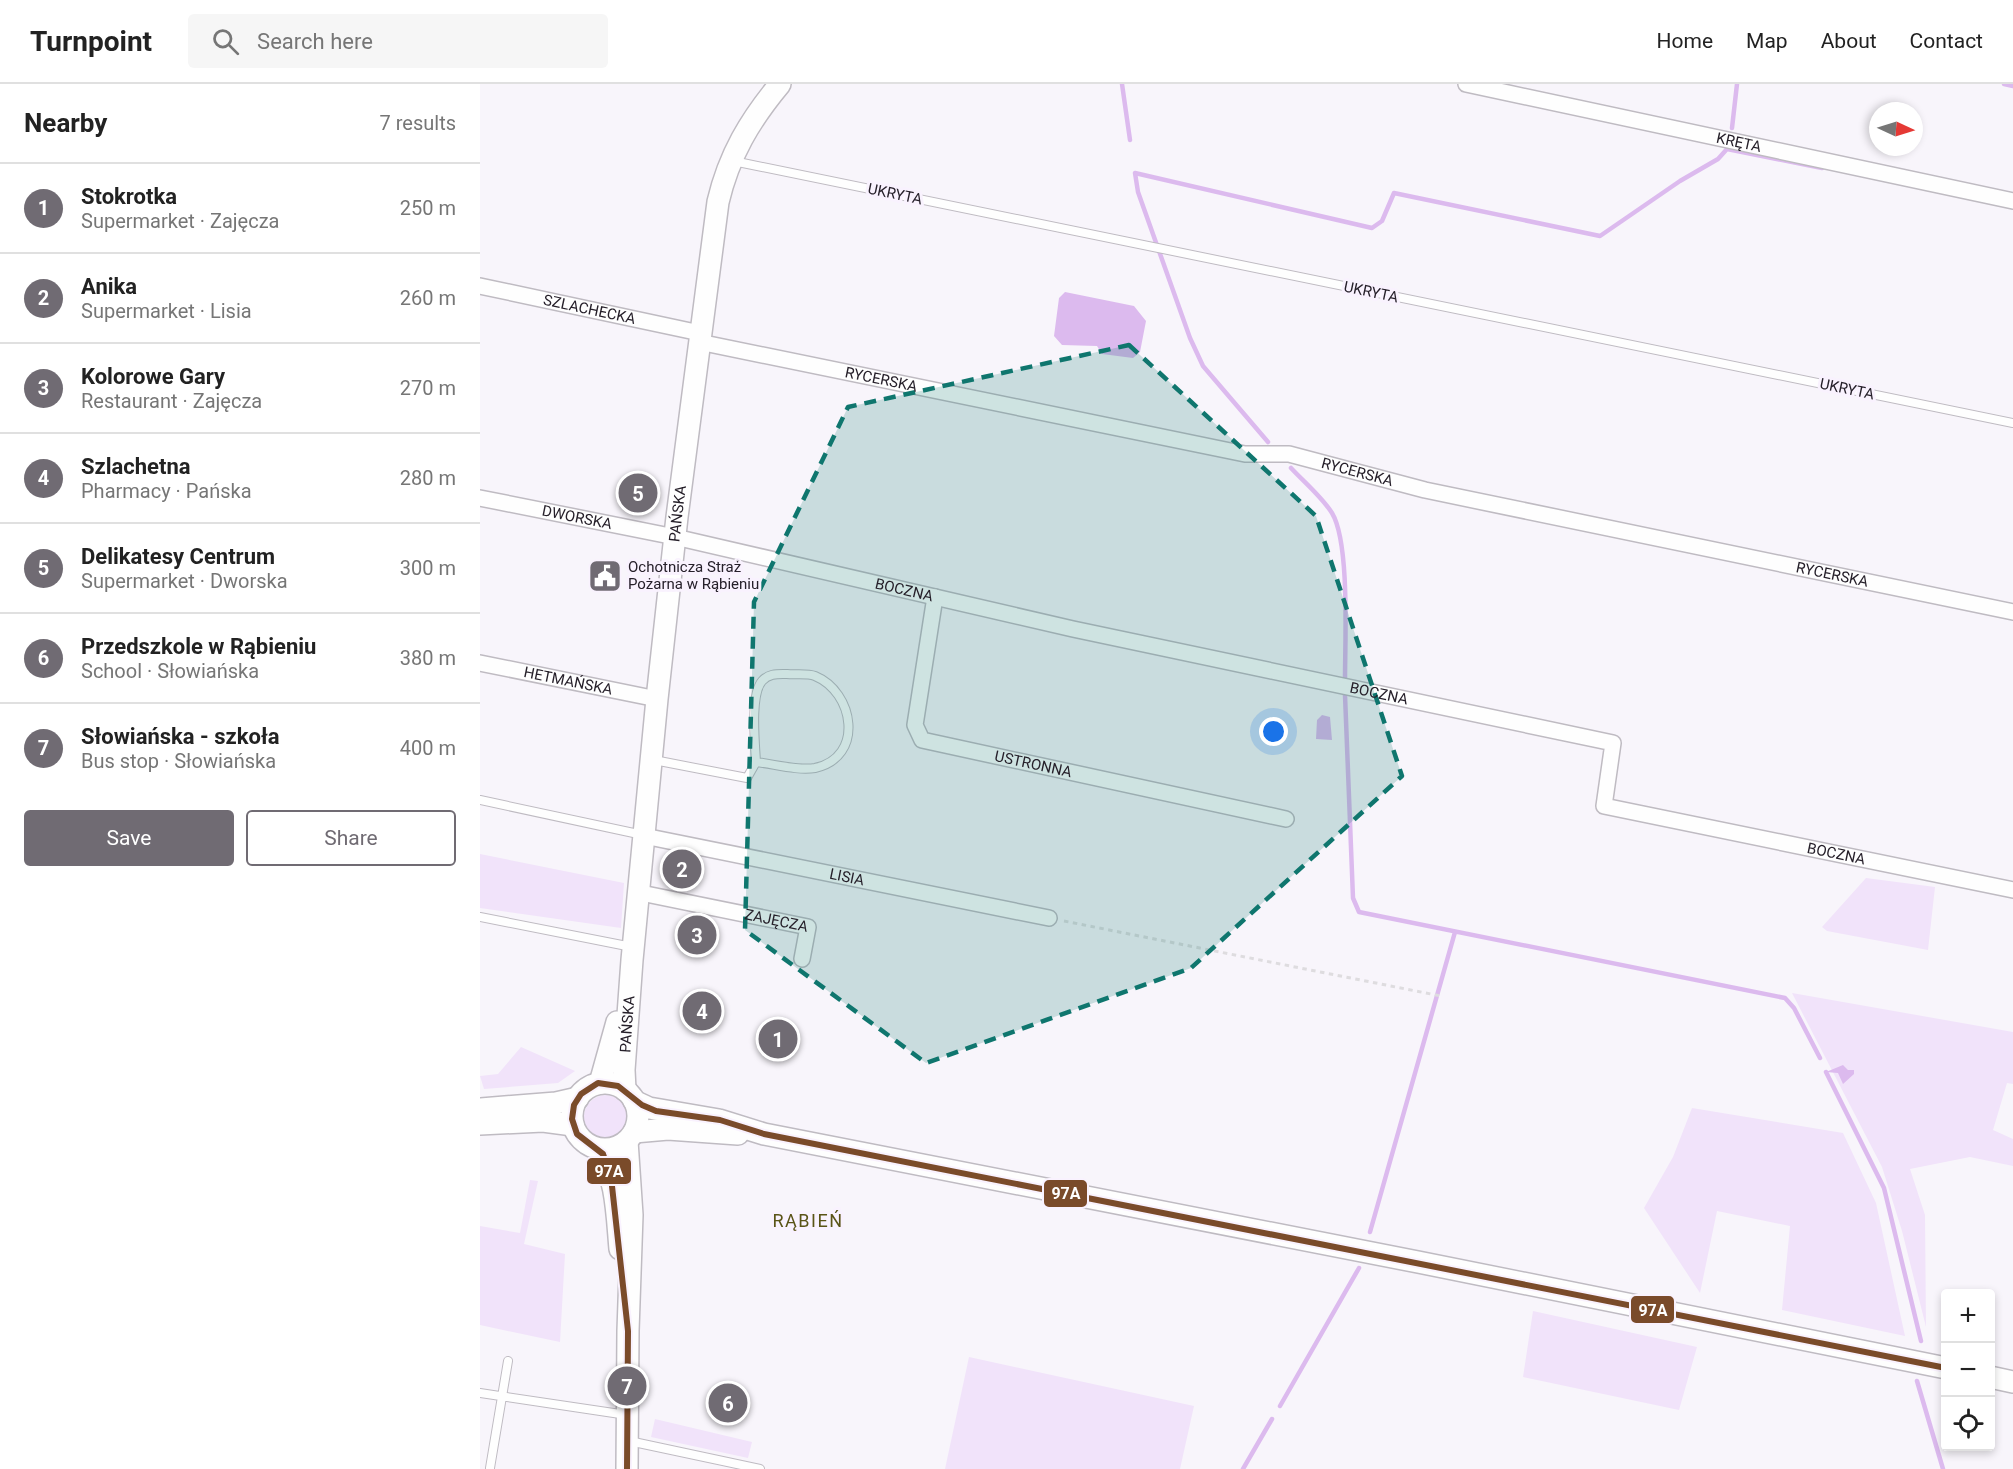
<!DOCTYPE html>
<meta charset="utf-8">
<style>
:root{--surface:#fff;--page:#f6f6f6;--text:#222;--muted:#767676;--line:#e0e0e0;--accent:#706b73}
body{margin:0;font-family:Roboto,sans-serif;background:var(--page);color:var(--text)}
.controls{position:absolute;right:18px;bottom:18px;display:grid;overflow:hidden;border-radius:6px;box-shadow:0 3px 9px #0003}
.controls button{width:54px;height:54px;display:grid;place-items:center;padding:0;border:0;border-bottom:2px solid var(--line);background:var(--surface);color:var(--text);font:30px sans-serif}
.compass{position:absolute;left:1389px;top:18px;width:54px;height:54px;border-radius:50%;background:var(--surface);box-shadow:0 3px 9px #0003;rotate:94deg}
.you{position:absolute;left:794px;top:648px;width:21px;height:21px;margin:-15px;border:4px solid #fff;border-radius:50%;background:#1a73e8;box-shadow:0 0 0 9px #1a73e833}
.badge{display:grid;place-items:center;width:39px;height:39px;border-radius:50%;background:var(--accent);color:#fff;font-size:20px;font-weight:700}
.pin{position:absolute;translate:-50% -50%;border:3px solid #fff;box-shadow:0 2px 6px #0006}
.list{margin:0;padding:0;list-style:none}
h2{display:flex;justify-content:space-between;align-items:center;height:78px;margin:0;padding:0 24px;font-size:26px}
h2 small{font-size:20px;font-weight:400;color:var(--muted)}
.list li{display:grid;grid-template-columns:39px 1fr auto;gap:18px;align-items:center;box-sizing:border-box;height:90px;padding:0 24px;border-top:2px solid var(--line)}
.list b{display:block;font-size:22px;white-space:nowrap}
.list p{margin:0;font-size:20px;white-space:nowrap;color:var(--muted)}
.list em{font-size:20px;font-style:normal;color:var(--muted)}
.actions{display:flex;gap:12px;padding:18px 24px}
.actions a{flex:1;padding:14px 0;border:2px solid var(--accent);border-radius:6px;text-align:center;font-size:21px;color:var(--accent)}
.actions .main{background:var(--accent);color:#fff}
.icon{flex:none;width:33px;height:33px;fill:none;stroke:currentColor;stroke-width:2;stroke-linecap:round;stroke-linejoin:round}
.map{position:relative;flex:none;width:1533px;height:1385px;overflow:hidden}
header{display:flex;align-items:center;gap:36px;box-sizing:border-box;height:84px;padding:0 30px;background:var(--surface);border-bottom:2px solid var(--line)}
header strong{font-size:28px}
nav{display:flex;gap:33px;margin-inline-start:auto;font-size:21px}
.search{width:420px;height:54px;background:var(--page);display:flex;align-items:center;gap:15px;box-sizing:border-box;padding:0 21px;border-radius:6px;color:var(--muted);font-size:22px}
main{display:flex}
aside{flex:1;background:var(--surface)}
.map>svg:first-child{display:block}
.green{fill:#f1e3fa}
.water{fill:#dcbaee}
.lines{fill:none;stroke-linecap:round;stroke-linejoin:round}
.stream{stroke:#dcbaee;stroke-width:4.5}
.lane-casing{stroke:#bfbbc2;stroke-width:10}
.street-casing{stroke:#bfbbc2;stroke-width:18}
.secondary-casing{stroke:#bfbbc2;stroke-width:24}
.path{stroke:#dedcdf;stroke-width:3;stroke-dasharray:4.5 4.5;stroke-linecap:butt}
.lane{stroke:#fefefe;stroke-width:8}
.street{stroke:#fefefe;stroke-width:15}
.secondary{stroke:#fefefe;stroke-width:21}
.bus-1-casing{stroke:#f9f2fe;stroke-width:10}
.bus-1{stroke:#7a4b2a;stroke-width:6}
.marked{fill:#0f766e;fill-opacity:0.2;stroke:#0f766e;stroke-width:4.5;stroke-dasharray:12 8;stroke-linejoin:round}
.labels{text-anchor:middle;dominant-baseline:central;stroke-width:6;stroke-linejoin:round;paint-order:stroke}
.street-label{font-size:15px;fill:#26202a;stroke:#f9f2fe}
.poi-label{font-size:15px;fill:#26202a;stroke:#f9f2fe;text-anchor:start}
.quarter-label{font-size:18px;letter-spacing:1.5px;fill:#5a5417;stroke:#f9f2fe}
.line-badge{stroke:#f9f2fe;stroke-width:2}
.badge-label{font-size:16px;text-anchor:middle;font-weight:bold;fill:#fff}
</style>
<header>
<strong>Turnpoint</strong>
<div class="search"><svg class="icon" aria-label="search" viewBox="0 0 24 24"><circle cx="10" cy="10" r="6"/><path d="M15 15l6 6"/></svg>Search here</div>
<nav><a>Home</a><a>Map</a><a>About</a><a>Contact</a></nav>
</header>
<main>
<aside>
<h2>Nearby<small>7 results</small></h2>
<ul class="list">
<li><span class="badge">1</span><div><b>Stokrotka</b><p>Supermarket · Zajęcza</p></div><em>250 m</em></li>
<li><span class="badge">2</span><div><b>Anika</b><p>Supermarket · Lisia</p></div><em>260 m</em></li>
<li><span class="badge">3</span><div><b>Kolorowe Gary</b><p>Restaurant · Zajęcza</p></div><em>270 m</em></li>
<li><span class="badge">4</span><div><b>Szlachetna</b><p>Pharmacy · Pańska</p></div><em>280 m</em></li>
<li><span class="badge">5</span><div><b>Delikatesy Centrum</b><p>Supermarket · Dworska</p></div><em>300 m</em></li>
<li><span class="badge">6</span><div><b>Przedszkole w Rąbieniu</b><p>School · Słowiańska</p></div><em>380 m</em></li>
<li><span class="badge">7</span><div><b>Słowiańska - szkoła</b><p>Bus stop · Słowiańska</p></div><em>400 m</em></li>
</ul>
<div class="actions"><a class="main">Save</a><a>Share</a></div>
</aside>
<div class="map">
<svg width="1533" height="1385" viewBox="0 0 1533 1385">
<rect width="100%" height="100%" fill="#f8f5fb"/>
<path class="green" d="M0,770L144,799L141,844L0,824Z
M1386,794L1455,803L1448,866L1347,847L1342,843Z
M1312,909L1533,948V1000L1527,999L1513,1046L1533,1055V1082L1490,1073L1430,1085L1445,1131L1446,1243L1422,1147L1402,1083Z
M41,963L95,987L78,999L4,1005L0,992L18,990Z
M104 1033a22 22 0 1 1 44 0a22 22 0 1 1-44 0Z
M1212,1024L1363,1049L1396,1119L1425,1252L1302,1226L1310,1142L1237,1127L1220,1209L1164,1124L1193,1073Z
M50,1096L58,1097L44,1160L85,1170L80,1258L0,1241V1142L40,1149Z
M1053,1227L1217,1263L1199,1326L1043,1293Z
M489,1273L714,1322L700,1385H465Z
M175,1335L272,1358L268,1374L171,1353Z"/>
<path class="water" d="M585,208L654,222L666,237L660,268L653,274L622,270L617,262L582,261L574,252L579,214Z
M842,631L850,633L852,656L836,655L837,636Z
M1363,981L1368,986H1374V990L1363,1000L1358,989L1346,988Z"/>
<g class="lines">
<path class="stream" d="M642,0L650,56
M1524,0L1533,2
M1252,44L1257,0
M788,358L723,282L710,254L658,108L655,89L892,144L902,137L914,109L1120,152L1200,97L1238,75L1247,65L1342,84
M811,384C824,398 842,413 852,429C870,459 865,557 865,595
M865,611L873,814L879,828L1305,914L1314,924L1340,974
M1346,988L1404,1104L1441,1257
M890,1148L975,848
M1437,1297L1463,1385
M800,1322L879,1184
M763,1385L792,1335"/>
<g class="lane-casing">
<path id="lane" d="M253,77L1533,339
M174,676L267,694L276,678C294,680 318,687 335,684C385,673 374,608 335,592C327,589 315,591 307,590C298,590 289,589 282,597C270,611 275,659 276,678
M0,716L163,751
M0,833L152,863
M0,1309L147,1331
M149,1357L280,1385
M10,1384L28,1277"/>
</g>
<g class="street-casing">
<g id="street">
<path id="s1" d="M986,0L1533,117"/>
<path id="s2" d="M0,202L220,249"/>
<path id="s3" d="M219,258L765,370H809L945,406L1533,528"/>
<path id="s4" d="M0,414L195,453L593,545L1133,659L1124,722L1533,806"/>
<path id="s5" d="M455,513L435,641L442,656L806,735"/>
<path id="s6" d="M0,579L177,615"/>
<path id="s7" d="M164,752L569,834"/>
<path id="s8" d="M161,809L328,843L322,875"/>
</g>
</g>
<g class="secondary-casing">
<g id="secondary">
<path d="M120,999L137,938"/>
<circle cx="125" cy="1032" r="33"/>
<path id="s9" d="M145,1006L144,986L152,876L177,615L197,433L238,118C249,71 270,36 300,0"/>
<path d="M154,1017L169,1024L239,1036L284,1050L938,1178L1466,1284"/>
<path d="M0,1025L76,1019L98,1014"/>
<path d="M0,1040L63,1037L93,1041"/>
<path d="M154,1048L188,1045L258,1050"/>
<path d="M147,1057L152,1131L148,1247L147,1385"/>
<path d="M118,1065C137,1093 137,1133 140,1165"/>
<path d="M1510,1293L1533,1298"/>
</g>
</g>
<path class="path" d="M584,837L961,912"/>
<use href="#lane" class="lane"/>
<use href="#street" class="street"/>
<use href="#secondary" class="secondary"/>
<g class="bus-1-casing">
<path id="bus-1" d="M147,1385L148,1247L131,1093L123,1070L97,1050L92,1035L94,1021L101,1010L118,999L138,1002L162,1021L176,1027L240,1036L284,1050L1466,1284"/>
</g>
<use href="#bus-1" class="bus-1"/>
</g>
<path class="marked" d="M649,261L836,432L922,692L711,884L446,979L265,846L274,518L368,323Z"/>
<defs>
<g id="civic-square" transform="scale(1.725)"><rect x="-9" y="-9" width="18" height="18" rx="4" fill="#706b73" stroke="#f9f2fe"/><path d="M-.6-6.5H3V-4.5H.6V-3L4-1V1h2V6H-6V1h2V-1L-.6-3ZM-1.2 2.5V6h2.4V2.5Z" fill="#fff"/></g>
</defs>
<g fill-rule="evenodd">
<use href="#civic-square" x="125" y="492"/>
</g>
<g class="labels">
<g class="street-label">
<text stroke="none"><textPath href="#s1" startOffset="279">KRĘTA</textPath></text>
<text transform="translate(415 110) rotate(12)">UKRYTA</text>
<text transform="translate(891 208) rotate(12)">UKRYTA</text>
<text stroke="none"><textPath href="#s2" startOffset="112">SZLACHECKA</textPath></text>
<text stroke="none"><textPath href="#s3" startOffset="186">RYCERSKA</textPath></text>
<text transform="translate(1367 305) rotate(12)">UKRYTA</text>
<text stroke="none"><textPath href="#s3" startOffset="672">RYCERSKA</textPath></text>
<text stroke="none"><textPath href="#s9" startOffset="579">PAŃSKA</textPath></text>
<text stroke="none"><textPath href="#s4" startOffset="99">DWORSKA</textPath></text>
<text stroke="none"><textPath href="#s3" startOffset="1158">RYCERSKA</textPath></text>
<text stroke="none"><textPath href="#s4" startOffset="434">BOCZNA</textPath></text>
<text stroke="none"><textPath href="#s6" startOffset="90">HETMAŃSKA</textPath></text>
<text stroke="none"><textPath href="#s4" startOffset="920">BOCZNA</textPath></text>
<text stroke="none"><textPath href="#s5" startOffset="260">USTRONNA</textPath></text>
<text stroke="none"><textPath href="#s4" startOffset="1460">BOCZNA</textPath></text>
<text stroke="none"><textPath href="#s7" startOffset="207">LISIA</textPath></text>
<text stroke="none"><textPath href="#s8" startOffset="138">ZAJĘCZA</textPath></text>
<text stroke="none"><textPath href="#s9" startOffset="66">PAŃSKA</textPath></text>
</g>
<g class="poi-label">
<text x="148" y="483">Ochotnicza Straż<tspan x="148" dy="17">Pożarna w Rąbieniu</tspan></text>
</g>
<g class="quarter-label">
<text x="328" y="1136">RĄBIEŃ</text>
</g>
</g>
<g class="line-badge">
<rect x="106" y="1073" width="46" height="28" rx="6" fill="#7a4b2a"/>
<rect x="563" y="1095" width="45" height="29" rx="6" fill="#7a4b2a"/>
<rect x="1150" y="1211" width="45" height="29" rx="6" fill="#7a4b2a"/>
</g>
<g class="badge-label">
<text x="129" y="1093">97A</text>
<text x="586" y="1115">97A</text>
<text x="1173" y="1232">97A</text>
</g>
</svg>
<div class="controls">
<button>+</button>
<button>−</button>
<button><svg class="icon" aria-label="locate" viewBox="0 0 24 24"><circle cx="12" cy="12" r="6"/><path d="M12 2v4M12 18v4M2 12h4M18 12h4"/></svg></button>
</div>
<svg class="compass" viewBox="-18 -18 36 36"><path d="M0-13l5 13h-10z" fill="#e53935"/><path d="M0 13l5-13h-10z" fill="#767676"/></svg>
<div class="you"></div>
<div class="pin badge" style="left:298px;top:955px">1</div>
<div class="pin badge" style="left:202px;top:785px">2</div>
<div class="pin badge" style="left:217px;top:851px">3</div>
<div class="pin badge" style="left:222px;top:927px">4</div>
<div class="pin badge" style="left:158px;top:409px">5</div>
<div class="pin badge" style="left:248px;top:1319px">6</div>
<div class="pin badge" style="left:147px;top:1302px">7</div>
</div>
</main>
